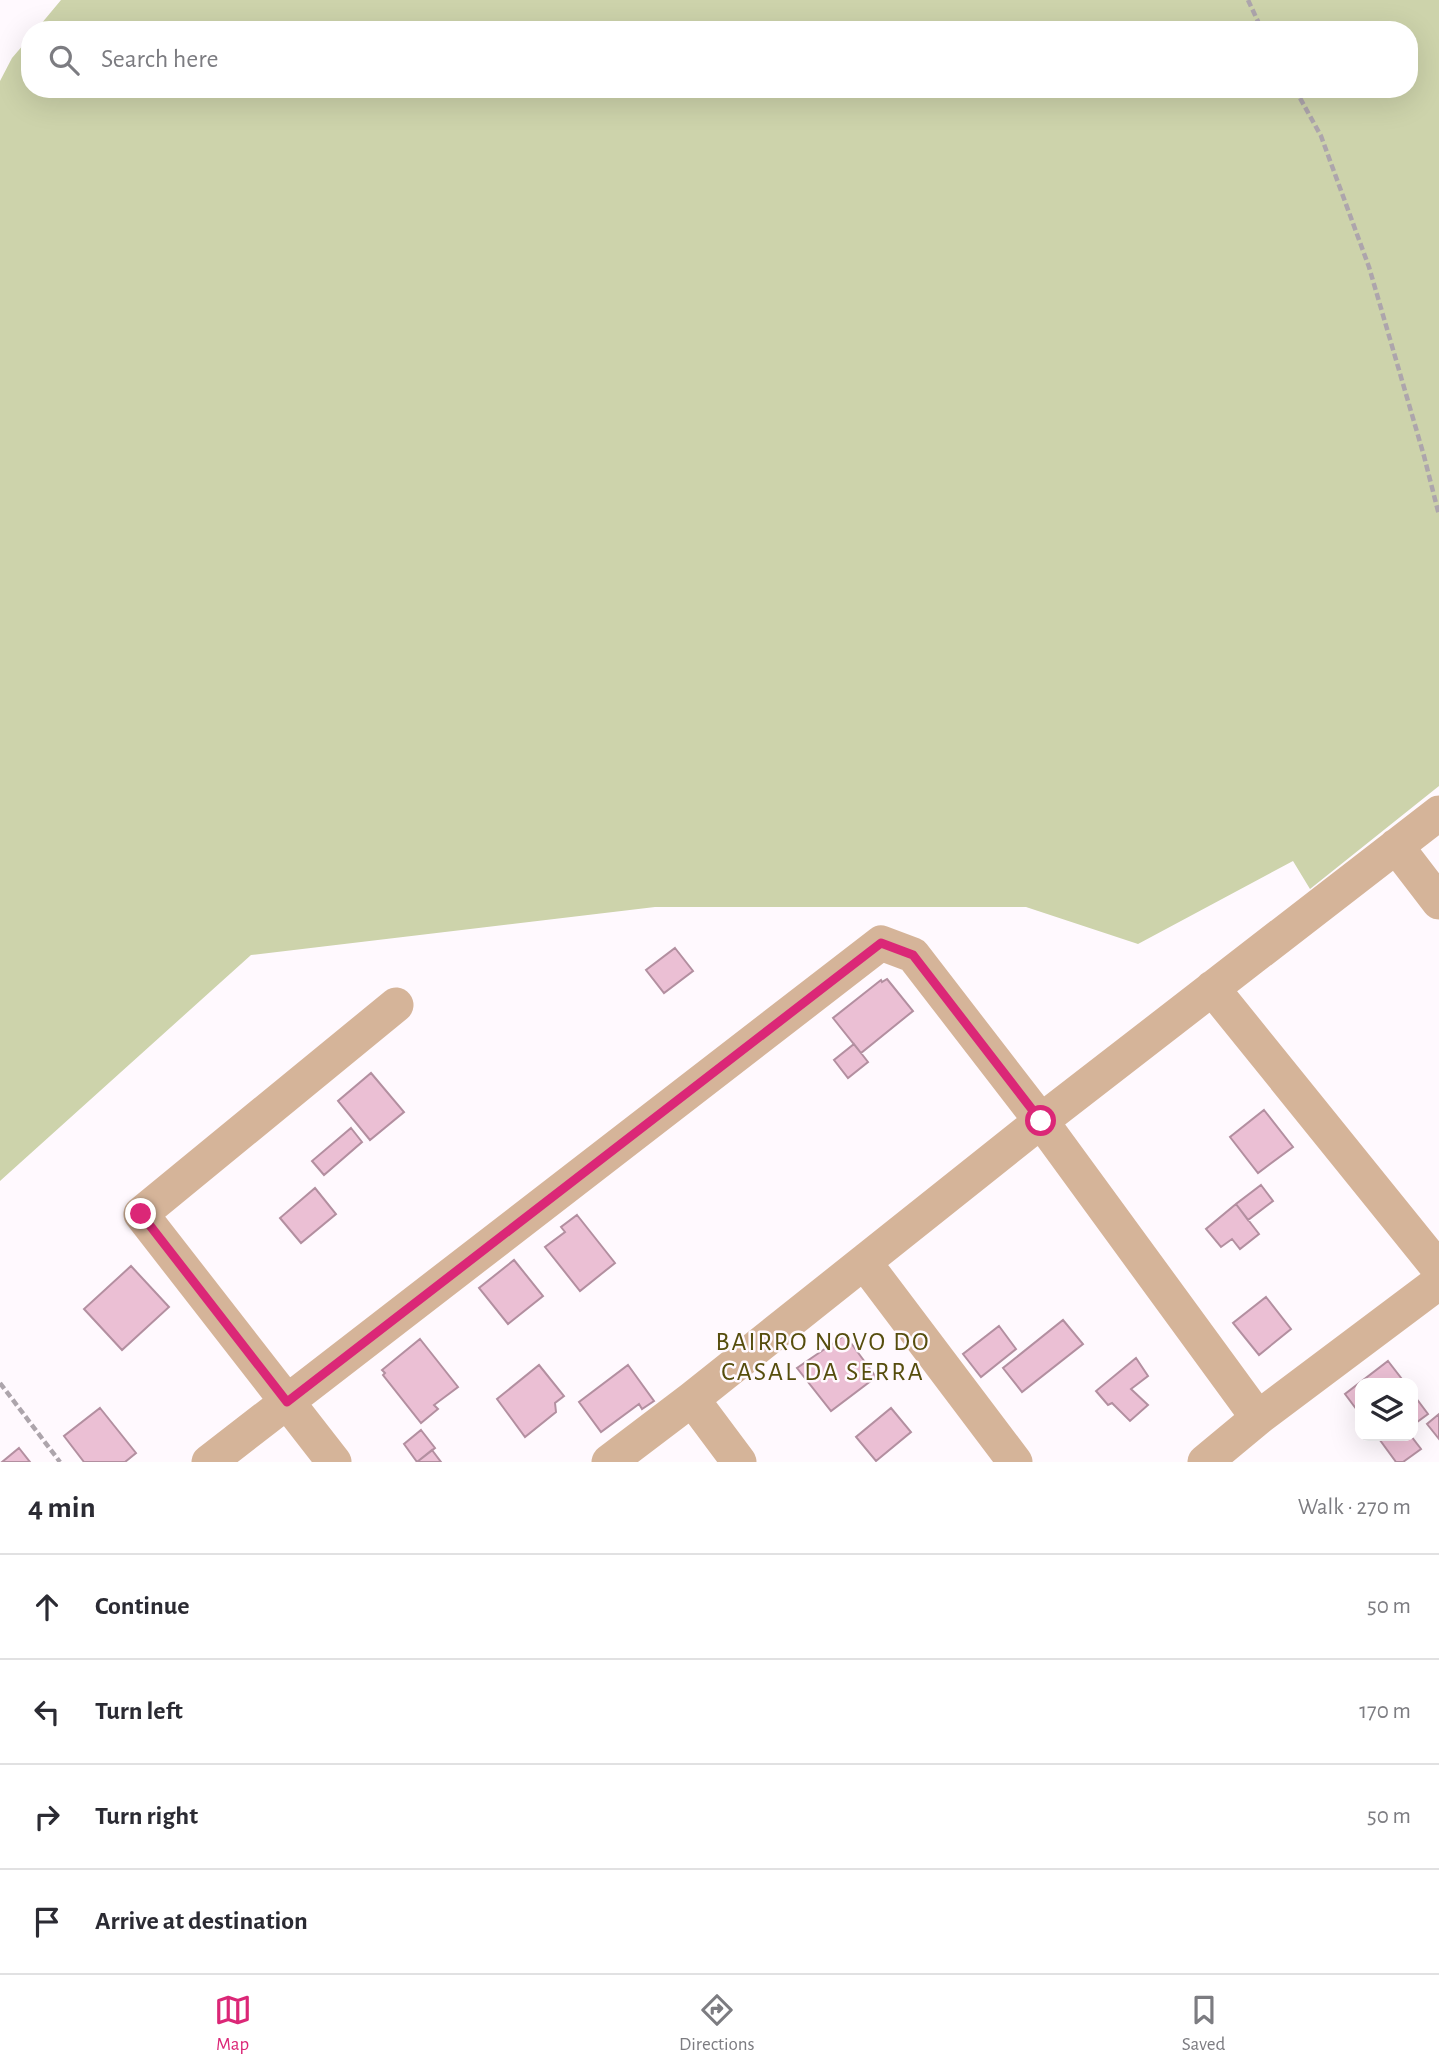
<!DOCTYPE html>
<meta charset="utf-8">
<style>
:root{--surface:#fff;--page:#f7f7f7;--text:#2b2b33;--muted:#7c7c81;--line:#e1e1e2;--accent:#db2777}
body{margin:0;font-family:"Alegreya Sans",sans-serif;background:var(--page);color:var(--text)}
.controls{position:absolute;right:21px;bottom:21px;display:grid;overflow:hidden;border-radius:14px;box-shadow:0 7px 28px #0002}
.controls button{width:63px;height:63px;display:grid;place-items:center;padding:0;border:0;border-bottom:2px solid var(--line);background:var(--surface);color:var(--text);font:35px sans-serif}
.stop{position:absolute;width:21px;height:21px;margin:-16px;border:5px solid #db2777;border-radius:50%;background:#fff}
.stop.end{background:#db2777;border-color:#fff;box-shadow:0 2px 7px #0008}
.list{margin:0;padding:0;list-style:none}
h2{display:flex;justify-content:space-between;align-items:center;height:91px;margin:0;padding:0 28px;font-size:30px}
h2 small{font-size:23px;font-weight:400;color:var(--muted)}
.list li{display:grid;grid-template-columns:46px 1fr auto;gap:21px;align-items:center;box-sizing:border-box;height:105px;padding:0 28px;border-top:2px solid var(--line)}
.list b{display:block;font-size:26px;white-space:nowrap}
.list em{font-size:23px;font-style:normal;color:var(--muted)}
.icon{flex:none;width:38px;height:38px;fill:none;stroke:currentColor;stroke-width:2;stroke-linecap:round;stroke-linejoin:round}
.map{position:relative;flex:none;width:1439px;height:1462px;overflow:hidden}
.search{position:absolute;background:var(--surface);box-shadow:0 7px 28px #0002;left:21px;right:21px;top:21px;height:77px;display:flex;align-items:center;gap:18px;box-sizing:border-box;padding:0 24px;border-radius:28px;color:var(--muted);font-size:26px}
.sheet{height:511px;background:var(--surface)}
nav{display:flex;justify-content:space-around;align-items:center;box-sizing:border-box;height:98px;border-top:2px solid var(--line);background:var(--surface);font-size:19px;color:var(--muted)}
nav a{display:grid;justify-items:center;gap:4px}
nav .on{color:var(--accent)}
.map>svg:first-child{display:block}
.green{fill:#cdd3ab}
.building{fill:#ebbfd4;stroke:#b38fa0;stroke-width:2}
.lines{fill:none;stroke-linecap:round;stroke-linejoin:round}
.path{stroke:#ada5ac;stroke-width:4.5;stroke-dasharray:7 3.5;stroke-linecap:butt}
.street{stroke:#d5b499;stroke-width:35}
.route{stroke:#db2777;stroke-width:9}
.labels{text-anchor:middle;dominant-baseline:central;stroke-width:5;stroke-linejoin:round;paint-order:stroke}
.neighbourhood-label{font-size:26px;letter-spacing:2px;fill:#564d0d;stroke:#fff9fe}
</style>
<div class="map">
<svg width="1439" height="1462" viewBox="0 0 1439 1462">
<rect width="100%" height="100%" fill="#fff9fe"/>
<path class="green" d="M61,0H1439V786L1310,889L1293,861L1138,944L1026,907H655L251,955L0,1181V81L12,58L30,37V89H1409V30H36Z"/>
<path class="building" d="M675,948L693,971L664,993L646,970Z
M887,979L913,1011L861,1053L833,1018L881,980L882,982Z
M854,1044L868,1062L848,1078L834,1060Z
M371,1073L404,1112L370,1140L338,1101Z
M1264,1110L1293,1147L1258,1173L1230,1137Z
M351,1128L362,1142L324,1175L312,1161Z
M1261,1185L1273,1201L1248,1220L1236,1204Z
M315,1188L336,1214L301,1243L280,1218Z
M1236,1204L1259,1234L1240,1249L1232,1239L1221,1247L1206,1229Z
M577,1215L615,1263L580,1291L545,1247L565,1232L561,1227Z
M514,1260L543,1296L508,1324L479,1288Z
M131,1266L169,1307L122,1350L84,1309Z
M1266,1297L1291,1329L1259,1355L1233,1323Z
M1063,1320L1083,1344L1022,1392L1003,1368Z
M999,1326L1016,1349L981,1377L963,1354Z
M845,1335L876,1377L831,1411L797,1368Z
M420,1339L458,1387L434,1405L438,1409L421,1423L383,1375L385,1373L382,1370Z
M1136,1358L1148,1376L1131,1389L1148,1405L1130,1421L1112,1403L1108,1405L1096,1391Z
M1388,1361L1405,1383H1360V1414L1345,1394Z
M539,1365L564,1396L555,1403L556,1412L525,1437L497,1399Z
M628,1365L654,1401L642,1409L639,1404L601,1432L579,1402Z
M1413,1394L1428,1414L1413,1425Z
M100,1408L136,1453L125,1462H84L64,1436Z
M891,1408L911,1432L876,1461L856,1437Z
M1439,1414V1439L1427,1424Z
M421,1430L435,1448L417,1462L404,1444Z
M1377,1436H1411L1421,1449L1403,1462H1396Z
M19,1448L30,1462H2Z
M432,1450L441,1462H417Z"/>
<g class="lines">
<path class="path" d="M1248,0L1262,30
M1295,89L1321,136L1369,267L1424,456L1439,515
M0,1383L60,1462"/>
<path class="street" d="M1396,846L1439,902
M1212,988L1439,1269
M864,1262L1015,1462
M692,1399L739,1462
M209,1462L881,943L913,955L1041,1121L1258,1418
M334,1462L141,1214L396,1005
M609,1462L692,1399L1041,1121L1439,813
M1205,1462L1258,1418L1439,1282"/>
</g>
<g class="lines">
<path class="route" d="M141,1214L287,1402L881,943L913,955L1041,1121"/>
</g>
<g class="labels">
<g class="neighbourhood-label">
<text x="823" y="1342">BAIRRO NOVO DO<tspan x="823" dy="30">CASAL DA SERRA</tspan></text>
</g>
</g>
</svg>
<div class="controls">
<button><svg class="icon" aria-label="layers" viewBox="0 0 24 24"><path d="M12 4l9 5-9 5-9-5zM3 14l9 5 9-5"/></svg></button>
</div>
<div class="stop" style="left:1041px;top:1121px"></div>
<div class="stop end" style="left:141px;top:1214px"></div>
<div class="search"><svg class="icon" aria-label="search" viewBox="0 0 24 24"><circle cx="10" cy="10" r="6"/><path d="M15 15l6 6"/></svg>Search here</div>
</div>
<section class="sheet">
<h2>4 min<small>Walk · 270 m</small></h2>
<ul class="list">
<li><svg class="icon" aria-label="ahead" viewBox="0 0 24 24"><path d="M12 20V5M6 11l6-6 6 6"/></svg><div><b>Continue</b></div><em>50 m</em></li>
<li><svg class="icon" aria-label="left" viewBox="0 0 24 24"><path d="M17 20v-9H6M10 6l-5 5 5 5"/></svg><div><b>Turn left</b></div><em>170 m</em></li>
<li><svg class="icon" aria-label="right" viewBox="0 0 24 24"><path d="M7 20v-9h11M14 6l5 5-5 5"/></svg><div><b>Turn right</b></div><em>50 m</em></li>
<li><svg class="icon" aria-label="arrive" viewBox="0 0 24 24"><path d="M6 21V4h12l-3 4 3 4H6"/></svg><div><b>Arrive at destination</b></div></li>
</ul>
</section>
<nav>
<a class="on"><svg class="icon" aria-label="map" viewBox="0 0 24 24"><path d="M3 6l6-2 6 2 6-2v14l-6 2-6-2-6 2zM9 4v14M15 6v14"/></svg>Map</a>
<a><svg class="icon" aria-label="directions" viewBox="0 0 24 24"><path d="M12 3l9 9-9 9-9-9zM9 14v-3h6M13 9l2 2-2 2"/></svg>Directions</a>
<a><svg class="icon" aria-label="saved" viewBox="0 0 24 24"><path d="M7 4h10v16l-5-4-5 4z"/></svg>Saved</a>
</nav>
